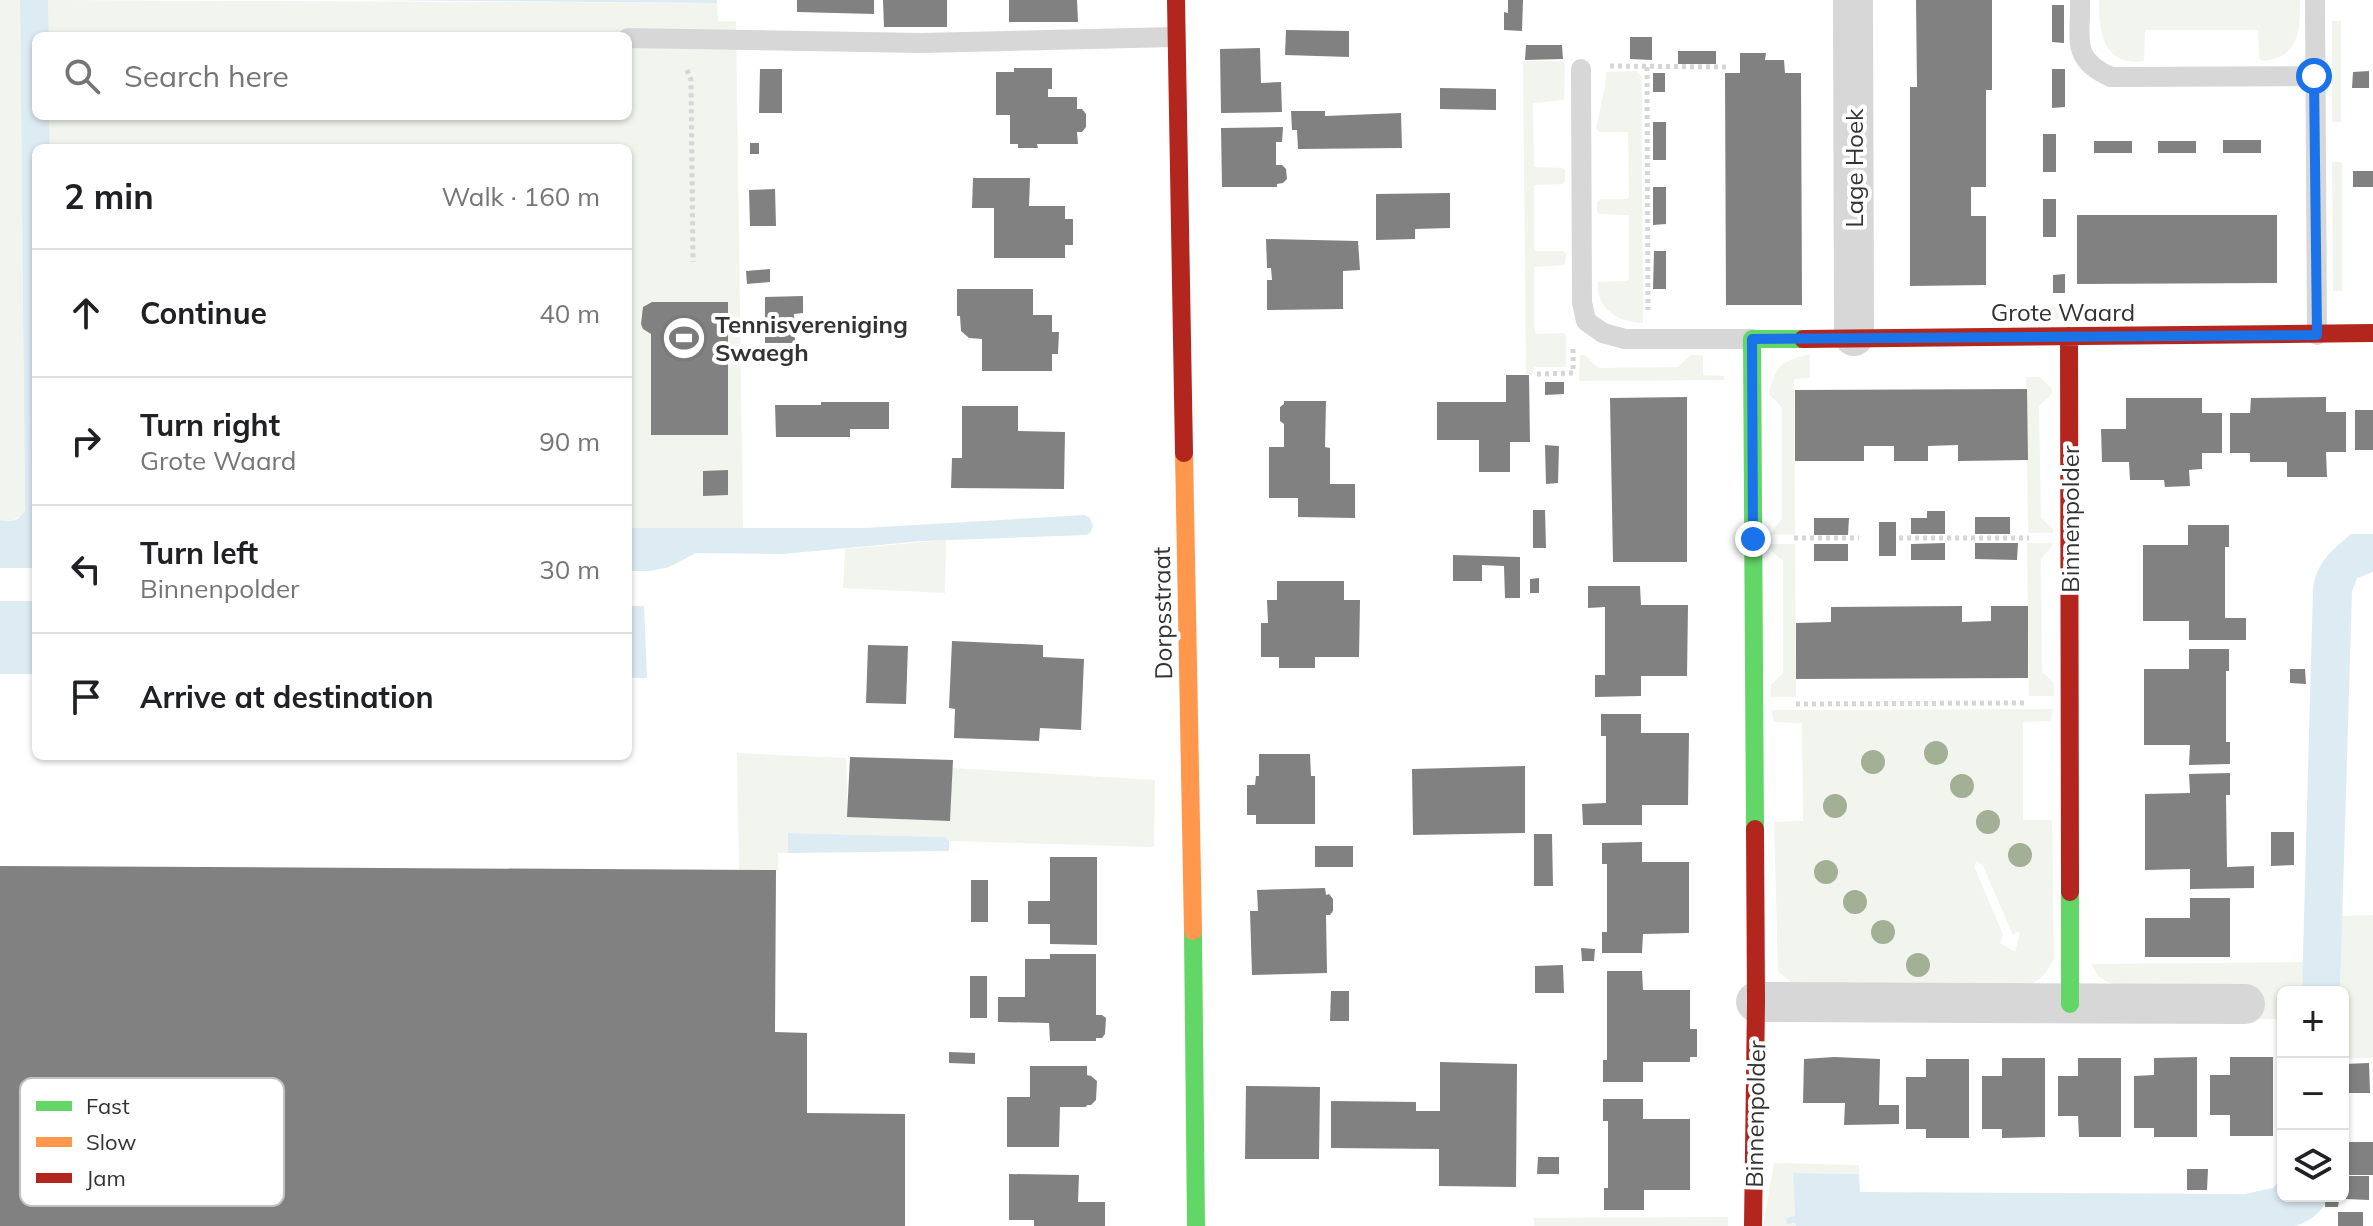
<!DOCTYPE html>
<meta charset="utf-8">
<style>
:root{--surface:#fff;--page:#f2f2f2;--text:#202124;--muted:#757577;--line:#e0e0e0}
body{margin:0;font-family:Mulish,sans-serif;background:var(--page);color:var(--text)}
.controls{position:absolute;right:24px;bottom:24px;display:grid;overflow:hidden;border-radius:12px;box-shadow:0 2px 6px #0004}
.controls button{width:72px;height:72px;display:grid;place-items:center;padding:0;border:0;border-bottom:2px solid var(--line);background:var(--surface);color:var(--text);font:40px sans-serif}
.stop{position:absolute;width:24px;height:24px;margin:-18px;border:6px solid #1a73e8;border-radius:50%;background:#fff}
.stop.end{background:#1a73e8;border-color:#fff;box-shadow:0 2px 8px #0008}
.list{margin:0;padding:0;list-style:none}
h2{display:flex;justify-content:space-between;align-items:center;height:104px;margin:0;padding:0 32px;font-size:34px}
h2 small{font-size:26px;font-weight:400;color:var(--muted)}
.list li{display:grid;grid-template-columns:52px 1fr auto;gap:24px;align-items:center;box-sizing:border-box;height:128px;padding:0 32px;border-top:2px solid var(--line)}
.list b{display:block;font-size:30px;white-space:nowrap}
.list p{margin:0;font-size:26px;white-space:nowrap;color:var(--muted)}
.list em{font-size:26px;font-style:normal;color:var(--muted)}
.icon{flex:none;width:44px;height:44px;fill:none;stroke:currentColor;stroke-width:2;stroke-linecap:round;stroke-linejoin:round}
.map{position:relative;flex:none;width:2373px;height:1226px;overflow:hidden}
.search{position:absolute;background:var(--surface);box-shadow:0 2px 6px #0004;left:32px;top:32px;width:600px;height:88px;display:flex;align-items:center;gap:20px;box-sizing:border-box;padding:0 28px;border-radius:12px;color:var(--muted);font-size:30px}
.panel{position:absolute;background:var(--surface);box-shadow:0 2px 6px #0004;left:32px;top:144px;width:600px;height:616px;border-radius:12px}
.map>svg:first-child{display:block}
.green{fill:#f1f5ed;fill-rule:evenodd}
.water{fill:#ddebf3}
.building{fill:#818181}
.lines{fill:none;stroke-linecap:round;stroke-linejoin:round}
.path{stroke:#d6d6d6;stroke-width:5;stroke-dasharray:4 4;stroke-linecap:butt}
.lane{stroke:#d7d7d7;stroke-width:20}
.street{stroke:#d7d7d7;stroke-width:40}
.fast{stroke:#63d668;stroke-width:18}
.slow{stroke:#ff974d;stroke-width:18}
.jam{stroke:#b3261e;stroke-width:18}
.tree{fill:#a2b095}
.route{stroke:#1a73e8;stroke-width:10}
.labels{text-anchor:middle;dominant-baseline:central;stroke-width:8;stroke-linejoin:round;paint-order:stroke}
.street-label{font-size:24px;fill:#333;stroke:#fff}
.poi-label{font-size:24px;font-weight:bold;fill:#333;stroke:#fff;text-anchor:start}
.key{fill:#fff;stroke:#c2c2c2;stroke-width:2}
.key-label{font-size:22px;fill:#333}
</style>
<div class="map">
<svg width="2373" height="1226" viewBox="0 0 2373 1226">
<rect width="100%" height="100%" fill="#fff"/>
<path class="green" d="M0,0H20L25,510L21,516L10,522L0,520Z
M48,0L717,3L718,21H736L743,529L628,528V148H50L49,116H628V36H49Z
M2099,0H2300C2300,30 2300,58 2262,61L2259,58L2258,30H2145L2144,61C2102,67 2099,30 2099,0Z
M2332,21H2341V122H2332Z
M1523,61H1565L1564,100L1533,103L1534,167L1562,168L1565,170V181L1562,184L1534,185V249L1535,251H1563L1566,254L1565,265L1534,267V328L1536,334L1563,333L1566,335V367H1534L1533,374H1526Z
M1636,71L1642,77L1643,323C1619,323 1595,308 1598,282L1626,281L1629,279V215L1600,214L1597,212V202L1601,199H1627L1629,196L1628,132H1599L1596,128L1605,86L1606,72Z
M2332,162H2342V291H2333Z
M2101,306L2088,320L2040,319L2029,307Z
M1810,354V378L1794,379L1795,534L1769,535L1782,519V408L1769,394C1775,364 1782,362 1810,354Z
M1580,355H1585L1598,368L1678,367L1690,355H1703V375L1724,376V380L1579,381Z
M2026,377H2040L2052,389V394L2039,406L2041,518L2053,529V533H2028Z
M946,540L945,593L843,588L845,549Z
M2027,543H2053L2052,546L2041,559L2042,672L2054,683V696H2029Z
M1769,544H1795L1796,697H1770L1771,685L1783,673V561L1770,549Z
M2053,709L2051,721L2023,722V820H2052L2054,959C2047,973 2041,980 2026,987L1795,986L1778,971L1774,822L1803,821L1802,723L1774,722L1771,710ZM1977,861L1983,866L2013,935L2017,932L2020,933L2015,952L2000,943L2003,935L1974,866Z
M737,753L846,758L848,817L950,821L952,768L1155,780L1154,847L949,841L945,837L788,833V853H778V870L739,871Z
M2373,915V1058L2343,1059V992H2340L2342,916Z
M2303,962L2302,992H2283V1019H2253L2115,986L2099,977L2091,964Z
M1774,1163L1859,1165V1174L1793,1173L1795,1216L1786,1218L1796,1226H1763Z
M1728,1217V1226H1534V1218Z"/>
<path class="water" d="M20,0H48L49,36H36V116H49L50,148H36V568H0V520C12,523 19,521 25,510Z
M361,0H717V3Z
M1085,515L1090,518L1093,526L1090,533L1086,535L923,541L782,554L696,553L669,567L651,571H628V528H864Z
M2351,534H2373V572L2357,578L2352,591L2340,992H2302L2313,589C2316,563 2332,550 2351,534Z
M0,601H36V674H0Z
M628,606H644L647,678H628Z
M788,833L945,837L949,841V851L788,853Z
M1793,1173L1859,1174L1860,1192L2245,1194L2273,1188L2283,1177V1196H2330C2322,1211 2312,1221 2295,1226H1796L1794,1223L1787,1224L1786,1218L1795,1216Z"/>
<path class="building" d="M797,0H874V14L797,12Z
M883,0H947V27H884Z
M1009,0H1077L1078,22H1009Z
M1508,0H1523L1522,31L1504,30V12L1508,13Z
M1916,0H1992V90H1986V187H1971V216H1986V285L1910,286V87H1917Z
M2052,5H2064V43L2052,42Z
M1286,30L1349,31V57L1285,55Z
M1630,37H1652V60L1630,59Z
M1526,45H1562L1563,59L1525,60Z
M1260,48L1261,83L1281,82L1282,112L1221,113L1220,49Z
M1678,51H1716V64H1678Z
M1740,53H1766L1765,60H1784L1785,73H1801L1802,305H1726L1725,73H1740Z
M1014,68H1052V89H1048V97H1077V109H1082L1086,114V127L1082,132H1077L1078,144H1037L1038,148H1018V144H1010V115H996V72H1014Z
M760,69H782V113H759Z
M2052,69H2065V107L2052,108Z
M2369,71V88H2352L2353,72Z
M1653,73H1665V92H1653Z
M1440,88L1496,89V110L1440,109Z
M1291,111H1325V116L1401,113L1402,148L1298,149L1297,130H1292Z
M1653,122H1666V160H1653Z
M1283,127L1282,142H1276V165H1282L1286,169L1287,179L1283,183L1277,184V187H1222L1221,128Z
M2043,134H2056V172H2043Z
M2223,140H2261V153H2223Z
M2094,141H2132V153H2094Z
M2158,141H2196V153H2158Z
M750,143H759V154H750Z
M2353,171H2373V187H2353Z
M973,178H1030L1029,206H1065V219H1073V245H1065V258H994V208H972Z
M1653,187H1666V224L1653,225Z
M775,189L776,226H750L749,190Z
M1450,193V228L1415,229V239L1376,240V194Z
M2043,199H2056V237H2043Z
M2077,215H2277V283L2077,284Z
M1266,239L1358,241L1360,270L1343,271V309L1267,310V280H1272L1271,268H1267Z
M1654,251H1666V289H1653Z
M770,269V282L747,284L746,271Z
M2065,274V293H2053V275Z
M957,289H1033V315H1052V332H1059L1058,354H1052V371H982V339L969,338L961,331L960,316H957Z
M803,296V313L794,314L795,343H765V297Z
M652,302H728V435H651V334L643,329L641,324L643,307Z
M1506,375H1529L1530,442H1510V472H1479V440H1437V402H1506Z
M1545,382H1564V394L1545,395Z
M2027,389L2028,460L1958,461V445L1928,446V461H1894V446H1864V461H1795V390Z
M1687,397V562H1613L1610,398Z
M2326,397V412H2346V452H2326L2327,477H2287V462H2250V453H2230V413H2250L2251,398Z
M2126,398H2202V413H2222V453H2202V469L2189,470L2190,486L2165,487L2164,480H2130L2129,462H2102L2101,429H2126Z
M1284,401H1326L1325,447L1330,448V484H1355V518L1298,517V498H1269V447H1284V424L1280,421V407L1284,404Z
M821,402H889V429H850V437H776L775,405H821Z
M962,406H1018V431L1065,432L1064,489L951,488L952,458H962Z
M2355,410H2373V450H2355Z
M1545,445L1559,446L1558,483L1546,484Z
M728,470V495L703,496V471Z
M1533,510H1545L1546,548H1533Z
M1927,511H1945V534H1911V518H1927Z
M1975,517H2010V534H1975Z
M1814,518H1849L1848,535H1814Z
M1879,522H1896V556H1879Z
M2188,525H2229V547H2225V618H2246V640H2189V621H2143V545H2188Z
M1945,543V560H1911V544Z
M1975,543H2018L2017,560L1975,559Z
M1814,544H1848V561H1814Z
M1453,555L1520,557V598H1505L1504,566L1482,565V581H1453Z
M1539,578V593H1530V579Z
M1277,581H1344V600H1360L1359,657H1315V668H1279V657H1261V623H1268L1267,600H1277Z
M1588,586H1640L1641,605H1688L1687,676H1641V696L1595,697V675H1605V607L1588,608Z
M1962,606V622L1991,621V606H2028V678L1796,679V623L1831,622V607Z
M952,641L1043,645V657L1084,659L1081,730L1040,728L1039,741L954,738L955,709L949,708Z
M868,645L908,646L906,704L866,703Z
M2189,649H2229V671H2226V742H2230V764L2189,765L2190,745H2144V669H2189Z
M2290,669H2305L2306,684L2290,683Z
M1601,714H1641V733H1689L1688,805H1642V825H1583L1582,804L1606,803V736H1601Z
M1259,754H1310L1311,776H1315V824H1256V815H1247V785H1255L1256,776H1259Z
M850,757L953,760L950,821L847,817Z
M1525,766V833L1413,835L1412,769Z
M2230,773V795H2226L2227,867L2254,866V888L2190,889V869L2145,870V794L2190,793L2189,774Z
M2271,832H2294V865L2271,866Z
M1534,834H1552L1553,886H1534Z
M1642,842V862H1689V933L1643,934L1642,953H1602V932H1607V864H1602V843Z
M1315,846H1353V867H1315Z
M1050,857H1097V945L1050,944V924H1028V901H1050Z
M0,866L776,870L775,1032L807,1033V1113L905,1114V1226H0Z
M971,880H988V922H971Z
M1325,888L1326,895L1329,894L1333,899V911L1330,915H1326L1327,973L1252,975L1250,911H1258L1257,890Z
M2190,898H2230V957H2145V918H2190Z
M1581,948L1595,949L1594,961H1582Z
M1050,954H1096V1015H1102L1106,1018L1105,1034L1102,1038H1096V1041H1050L1049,1023L998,1022V997H1025V959H1050Z
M1563,965L1564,993H1535V966Z
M1607,971H1642L1643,990H1690V1029H1697V1057H1690V1062H1643V1082H1603V1060H1607Z
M970,976H987V1018H970Z
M1331,991H1349V1021H1330Z
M949,1052L975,1053V1064L949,1063Z
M1834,1057L1880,1059L1879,1105H1899V1124L1844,1125L1845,1103H1803L1804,1059Z
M2197,1057V1137H2154V1128H2134V1076L2154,1075V1058Z
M2230,1057H2273V1136H2230V1115H2210V1075H2230Z
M2002,1058H2045V1137L2002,1138V1129H1982V1076H2002Z
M2078,1058H2121V1137H2079L2078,1116H2058V1076H2078Z
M1926,1059H1969V1138H1926V1129H1906V1077H1926Z
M1440,1062L1517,1064L1516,1187L1439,1186V1149L1331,1148V1101L1416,1102V1111H1440Z
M2369,1063L2370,1093H2345L2344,1064Z
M1030,1066H1087V1075L1091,1076L1097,1081L1096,1100L1091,1105H1087L1086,1107H1060L1059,1147H1007V1097H1030Z
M1246,1086L1320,1087L1319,1159H1245Z
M1603,1099H1643V1119H1690V1190H1644V1210H1604V1188H1608V1121H1603Z
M2346,1142H2373V1175H2346Z
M1538,1157H1559V1174H1537Z
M2187,1169H2208L2207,1190H2187Z
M1009,1174L1079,1175L1078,1202H1105V1226H1034V1220H1009Z
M2346,1176H2369V1200L2346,1199Z
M2325,1200H2339L2338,1207H2325Z
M2338,1212H2363V1226H2338Z"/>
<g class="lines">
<path class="path" d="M1610,66L1729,67
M1647,67L1648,310
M687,70L691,80L693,262
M1537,374L1573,373V349
M1794,538H1859
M1899,538H2029
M1796,704L2026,703"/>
<path class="lane" d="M2080,0C2081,39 2070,59 2111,77L2314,76
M2315,0L2317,335
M628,38L921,43L1175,37
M1581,69L1582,302L1586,321L1603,333L1625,339H1752"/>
<path class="street" d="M1853,0L1854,336
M1756,1002L2245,1004"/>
<path class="fast" d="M1755,829L1752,339H1803
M2070,892V1004
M1193,931L1196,1226"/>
<path class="slow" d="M1184,453L1193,931"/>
<path class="jam" d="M1176,0L1184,453
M2069,336L2070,892
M1803,339L2373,333
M1753,1226L1756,1002L1755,829"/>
</g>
<g class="tree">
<circle cx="1936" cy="753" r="12"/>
<circle cx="1873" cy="762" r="12"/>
<circle cx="1962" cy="786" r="12"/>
<circle cx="1835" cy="806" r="12"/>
<circle cx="1988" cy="822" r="12"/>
<circle cx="2020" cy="855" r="12"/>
<circle cx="1826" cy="872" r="12"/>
<circle cx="1855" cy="902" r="12"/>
<circle cx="1883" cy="932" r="12"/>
<circle cx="1918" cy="965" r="12"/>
</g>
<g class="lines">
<path class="route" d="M1753,539L1752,339L2317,335L2314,76"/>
</g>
<defs>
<g id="stadium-ring" transform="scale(2.3)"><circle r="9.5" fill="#fff" stroke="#7a7a7a" stroke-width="1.5"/><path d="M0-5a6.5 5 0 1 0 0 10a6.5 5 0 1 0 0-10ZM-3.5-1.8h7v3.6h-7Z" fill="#7a7a7a"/></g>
</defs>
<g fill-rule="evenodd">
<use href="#stadium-ring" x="684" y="338"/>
</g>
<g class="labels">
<g class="street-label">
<text transform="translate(1854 168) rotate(-90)">Lage Hoek</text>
<text x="2063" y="312">Grote Waard</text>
<text transform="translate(2070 519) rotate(-90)">Binnenpolder</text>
<text transform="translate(1162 613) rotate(-91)">Dorpsstraat</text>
<text transform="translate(1755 1114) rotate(-89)">Binnenpolder</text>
</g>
<g class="poi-label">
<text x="715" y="324">Tennisvereniging<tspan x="715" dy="28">Swaegh</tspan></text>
</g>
</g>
<rect x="20" y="1078" width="264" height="128" rx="12" class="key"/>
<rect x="36" y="1101" width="36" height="10" fill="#63d668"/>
<rect x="36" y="1137" width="36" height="10" fill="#ff974d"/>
<rect x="36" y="1173" width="36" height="10" fill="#b3261e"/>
<g class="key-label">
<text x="86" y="1114">Fast</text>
<text x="86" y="1150">Slow</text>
<text x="86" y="1186">Jam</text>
</g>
</svg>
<div class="controls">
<button>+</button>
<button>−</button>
<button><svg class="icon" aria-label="layers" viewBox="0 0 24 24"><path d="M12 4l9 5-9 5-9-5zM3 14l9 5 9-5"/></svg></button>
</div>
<div class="stop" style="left:2314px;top:76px"></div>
<div class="stop end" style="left:1753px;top:539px"></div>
<div class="search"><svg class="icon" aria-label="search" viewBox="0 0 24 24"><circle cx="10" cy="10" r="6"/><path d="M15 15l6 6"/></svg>Search here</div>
<section class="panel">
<h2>2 min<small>Walk · 160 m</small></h2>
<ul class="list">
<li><svg class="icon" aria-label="ahead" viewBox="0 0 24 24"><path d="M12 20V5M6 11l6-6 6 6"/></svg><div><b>Continue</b></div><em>40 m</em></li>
<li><svg class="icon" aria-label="right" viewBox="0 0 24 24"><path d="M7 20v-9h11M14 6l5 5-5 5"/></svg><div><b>Turn right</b><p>Grote Waard</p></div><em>90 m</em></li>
<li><svg class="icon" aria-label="left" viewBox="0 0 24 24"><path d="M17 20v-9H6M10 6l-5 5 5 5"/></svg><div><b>Turn left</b><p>Binnenpolder</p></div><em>30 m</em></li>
<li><svg class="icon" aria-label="arrive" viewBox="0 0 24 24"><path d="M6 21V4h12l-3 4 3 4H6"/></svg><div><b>Arrive at destination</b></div></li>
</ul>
</section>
</div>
